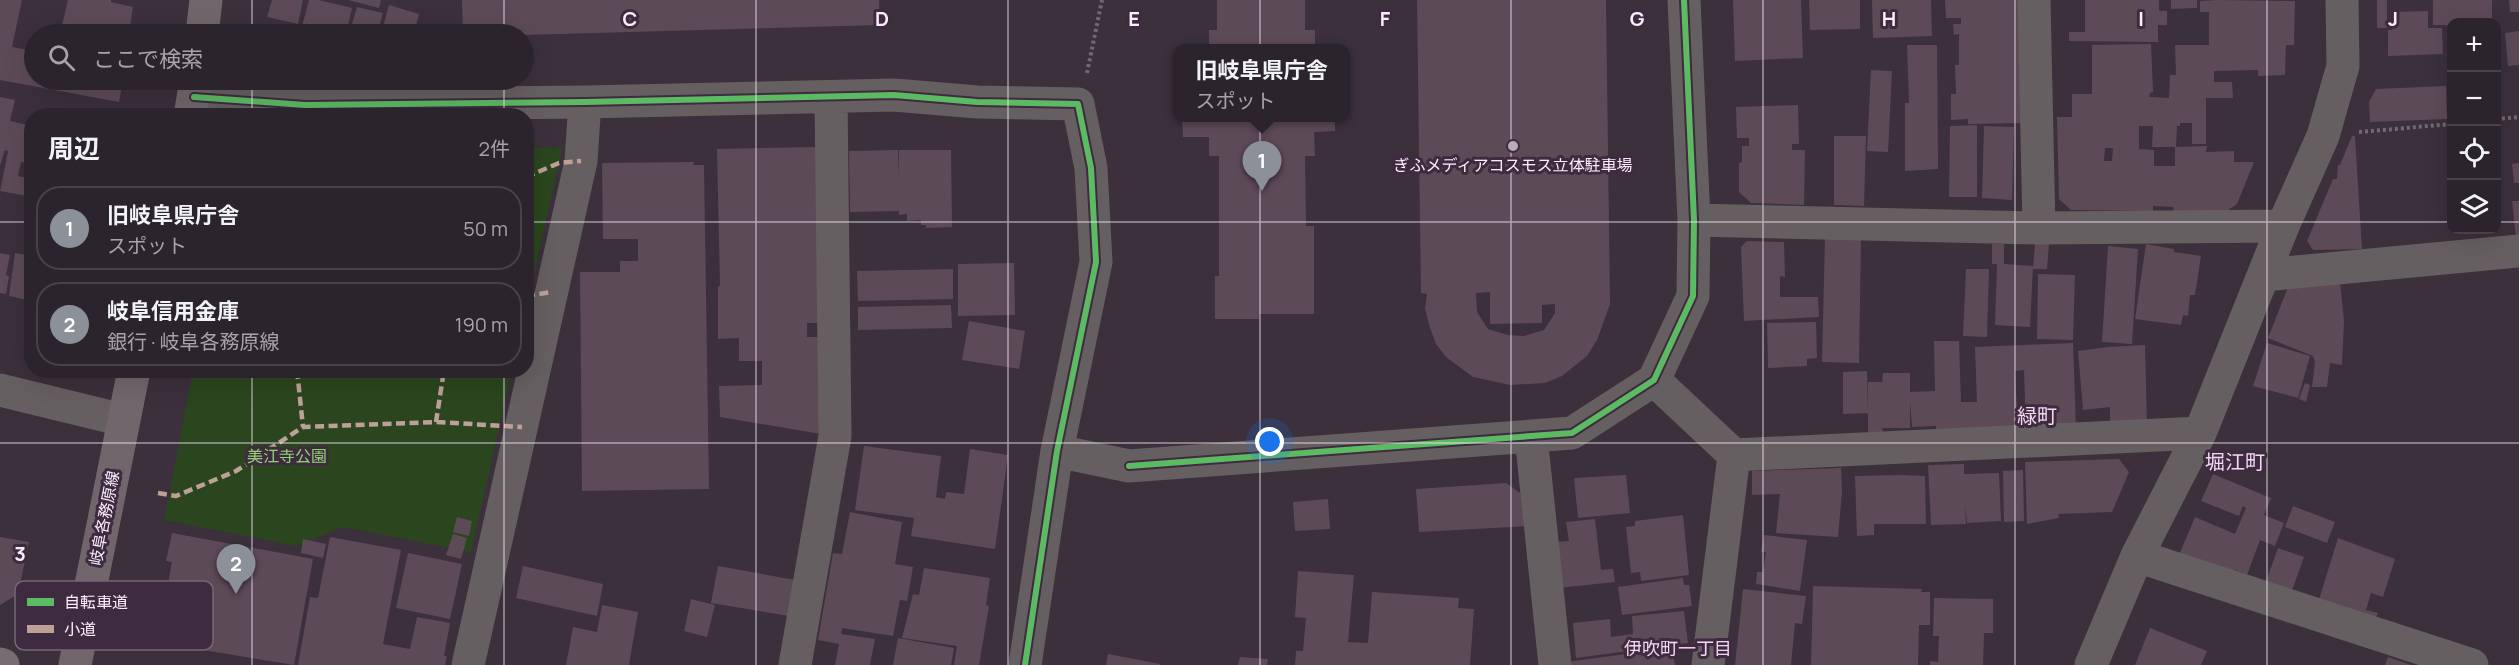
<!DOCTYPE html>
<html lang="ja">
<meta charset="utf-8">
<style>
:root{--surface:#2c242c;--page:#383038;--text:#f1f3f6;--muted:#a6a4a9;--line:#484148;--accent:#8c9099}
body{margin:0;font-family:Manrope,"Noto Sans JP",sans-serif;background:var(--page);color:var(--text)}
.controls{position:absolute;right:18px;top:18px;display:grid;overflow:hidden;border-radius:12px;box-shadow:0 6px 24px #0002}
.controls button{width:54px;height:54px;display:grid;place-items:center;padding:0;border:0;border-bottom:2px solid var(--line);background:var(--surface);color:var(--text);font:30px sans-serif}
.you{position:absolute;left:1270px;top:442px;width:21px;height:21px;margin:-15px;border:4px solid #fff;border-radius:50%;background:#1a73e8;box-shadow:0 0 0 9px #1a73e833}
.badge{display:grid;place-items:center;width:39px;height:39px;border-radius:50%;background:var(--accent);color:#fff;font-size:20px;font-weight:700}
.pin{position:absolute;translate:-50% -50px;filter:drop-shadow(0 2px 3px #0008)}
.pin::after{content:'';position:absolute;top:32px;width:21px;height:18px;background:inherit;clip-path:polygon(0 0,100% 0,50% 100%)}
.popup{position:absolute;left:1173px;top:44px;width:177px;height:78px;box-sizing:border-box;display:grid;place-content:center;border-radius:12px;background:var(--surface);filter:drop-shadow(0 2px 4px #0005);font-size:20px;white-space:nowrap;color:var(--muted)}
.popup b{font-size:22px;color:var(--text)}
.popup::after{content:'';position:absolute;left:50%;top:100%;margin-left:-12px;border:12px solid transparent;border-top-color:var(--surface)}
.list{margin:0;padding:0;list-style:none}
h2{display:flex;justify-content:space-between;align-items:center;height:78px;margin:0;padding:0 24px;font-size:26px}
h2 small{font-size:20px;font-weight:400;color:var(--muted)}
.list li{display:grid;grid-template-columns:39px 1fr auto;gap:18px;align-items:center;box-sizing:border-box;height:84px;margin:0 12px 12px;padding:0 12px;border:2px solid var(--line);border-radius:24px}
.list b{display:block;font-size:22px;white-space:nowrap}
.list p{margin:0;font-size:20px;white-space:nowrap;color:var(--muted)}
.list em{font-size:20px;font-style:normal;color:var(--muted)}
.icon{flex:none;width:33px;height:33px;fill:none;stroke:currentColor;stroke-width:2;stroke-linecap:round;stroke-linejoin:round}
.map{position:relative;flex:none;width:2519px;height:665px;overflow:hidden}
.search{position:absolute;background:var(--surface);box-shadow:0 6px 24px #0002;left:24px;top:24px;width:510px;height:66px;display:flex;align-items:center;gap:15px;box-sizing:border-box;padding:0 21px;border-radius:33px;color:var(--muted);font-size:22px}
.panel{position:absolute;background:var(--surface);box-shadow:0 6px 24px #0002;left:24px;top:108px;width:510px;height:270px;border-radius:24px}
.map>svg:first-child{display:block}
.green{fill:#2b461e}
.building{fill:#5d4a57;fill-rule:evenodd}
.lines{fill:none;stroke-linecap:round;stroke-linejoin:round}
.path{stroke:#716a6e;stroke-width:4;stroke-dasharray:3 3;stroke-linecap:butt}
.minor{stroke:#665f61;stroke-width:33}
.major{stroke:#70666b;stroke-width:33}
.highway{stroke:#766c71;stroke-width:33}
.quiet{stroke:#bda197;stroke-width:4.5;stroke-dasharray:9 4.5;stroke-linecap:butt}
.cycleway-casing{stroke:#3f2b40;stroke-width:10}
.cycleway{stroke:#5cba63;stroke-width:6}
.grid{fill:none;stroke:#fbeefc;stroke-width:1.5;stroke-opacity:0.55}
.poi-dot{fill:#b8acb8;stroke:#3f2b40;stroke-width:2}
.labels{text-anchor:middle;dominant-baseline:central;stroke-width:6;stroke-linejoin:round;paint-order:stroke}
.poi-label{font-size:16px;fill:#fbeefc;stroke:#3f2b40}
.park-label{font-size:16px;fill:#8fd472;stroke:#3f2b40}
.street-label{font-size:16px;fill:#fbeefc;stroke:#3f2b40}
.neighbourhood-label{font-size:18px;fill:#f2d8f3;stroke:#3f2b40}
.quarter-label{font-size:20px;fill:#f2d8f3;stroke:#3f2b40}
.key{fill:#3f2b40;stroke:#776678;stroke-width:1.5}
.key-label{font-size:16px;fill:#fbeefc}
.grid-label{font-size:20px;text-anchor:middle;font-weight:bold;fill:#fbeefc;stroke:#3f2b40;stroke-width:6;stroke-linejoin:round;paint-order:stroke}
</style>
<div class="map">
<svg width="2519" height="665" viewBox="0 0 2519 665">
<rect width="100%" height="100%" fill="#3b303b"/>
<path class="green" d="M562,147L559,163L527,305V148Z
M193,371H512L471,552L343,527L296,546L164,520Z"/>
<path class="building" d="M0,0H22L12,47L34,51V80H123L119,102L0,80Z
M68,0H111V2L133,7L129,34H60Z
M272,0H303L298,24L267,17Z
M309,0H319L352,8L346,34H300Z
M348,0H381L379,8Z
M462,0H879L880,25L524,35L463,34Z
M1217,0H1305V30H1315V48H1209V30H1217Z
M1417,0H1606L1610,304L1597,340L1587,356L1562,376L1545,383L1510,385L1473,377L1446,357L1436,344L1429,325L1425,308L1427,294L1421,293ZM1490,292V324L1542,323V305L1555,304V313L1544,330L1524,336L1508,335L1488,329L1477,312L1476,293Z
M1733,0H1801L1803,58L1735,61Z
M1809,0H1860V29L1810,30Z
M1872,0H1931L1932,36L1873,38Z
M1945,0H2021L2025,123L1968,124V119L1951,120V94H1956L1955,65H1959V34L1954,35L1953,24H1961V18H1946Z
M2085,0H2159V11H2167V25H2158V42L2069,41V32H2085Z
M2171,0H2197V8L2171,9Z
M2217,0L2295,1L2294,45H2286L2285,75L2258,76V70L2214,71V82H2232L2233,98H2206V144H2192V123H2180V126H2177L2176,147L2207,146L2206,152L2234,151V162H2254L2237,204L2224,213L2174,212L2173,207L2153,206V211L2071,210L2059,199L2057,117H2072V94H2092V45L2151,44L2153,92L2150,93L2149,97L2169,98L2170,75H2176L2175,45H2209V12H2200V1ZM2139,126H2153L2152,147H2175V166H2154V150L2139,149ZM2105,148H2113L2112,161H2104Z
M2377,0H2387V28H2377Z
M2433,0H2492V22H2451V25H2433Z
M2509,0H2519V12H2510Z
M389,5L419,14L414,34H381Z
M357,7L383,13L377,34H349Z
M2428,11V28H2442L2443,54L2388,56V30H2392V12Z
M2519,31V65L2508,66L2505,33Z
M1907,45H1937L1938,169L1905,171V103H1909Z
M1871,70L1892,71L1888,152L1867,151Z
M2446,86L2447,119L2370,122L2369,102L2376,89Z
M0,97L15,100L10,121L32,126V164L21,162L18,176L32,179V197L0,191L8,151L5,150L0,166Z
M1798,105L1799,144H1792V150H1805L1804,205L1751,203L1739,192V163L1742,162V146H1749V138H1737L1736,107Z
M1182,118H1335V131L1314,132L1315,156H1305L1306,226H1314V314H1259V319H1215V276H1219V156H1209V137H1183Z
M1977,125V197H1949L1950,126Z
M1984,126L2014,127L2012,200L1982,198Z
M1834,136H1866L1864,206L1834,205Z
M2352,136H2355L2362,249L2313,250L2307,241L2333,179H2337L2338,165H2340Z
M817,147L819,323H807V337H819L821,434L720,417L719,386L762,385V361H739V338L718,339V286H720L717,149Z
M898,150V178L899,150H951L952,227L926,228V225H921V220L907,221V214L899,215V211L850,212L849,151Z
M694,162L693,165H704L709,489L582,491L580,272H620V261H638V239H603L602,163Z
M2519,163V183H2514L2512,164Z
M2512,201H2519V236L2516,237Z
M1825,238H1861L1859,363L1822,362Z
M1747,241L1784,242L1785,277L1780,276V297H1818L1819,317L1744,321L1741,247Z
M2035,243L2049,244L2047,269H2033Z
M1992,244H2004V264L2033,266L2030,327L1995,325L1997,264H1992Z
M2146,244L2174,249V252L2201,256L2195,295H2190L2188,316L2183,315L2181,325L2135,319Z
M2108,246L2138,249L2132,344L2102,342Z
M0,253L10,255L6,275L9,276L6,294L0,293Z
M15,253L32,256V301L9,296Z
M1014,263L1015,315L958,316V264Z
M953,269V299L858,301L857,271Z
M1966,269H1989L1987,337L1963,336Z
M2038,274L2075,275L2073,340L2037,339Z
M2290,282H2340L2344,321L2342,365L2330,363L2327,387H2312L2315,362L2313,356L2268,338Z
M951,305L952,328L858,330V307Z
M969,321L1025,331L1019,369L962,360Z
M1816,322L1817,358L1807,359V366L1768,368L1767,323Z
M1934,341H1959L1961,402H1977L1975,347L2073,343L2076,428L2026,429L2024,370L2015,371L2018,429L1936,432V426L1912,427L1910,401V428H1882L1883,432H1868V382H1882L1883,373H1910V392L1935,391Z
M2267,343L2310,356L2298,398L2253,386Z
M2145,345L2147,425L2110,426V407L2083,410L2078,351L2108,347Z
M1867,371L1868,413L1843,414V372Z
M2305,383L2310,385L2306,402L2299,399Z
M864,446L941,456L936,497L945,499L946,492L964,494L970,449L1008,455L995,549L911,536L914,518L855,510Z
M2119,459L2129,472L2112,512L2058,514L2059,518L2027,524L2025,462Z
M1964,464V474L1999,473L2001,521L1967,523L1965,505L1966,524L1931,525L1928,465Z
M1841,468L1842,492L1838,537L1776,533L1780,494L1752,495V471Z
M2023,470L2024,521L2004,522L2003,471Z
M2213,474L2271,498L2264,515L2284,523L2275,546L2260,540L2247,575L2235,570L2233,575L2179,555L2195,517L2235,534L2246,508L2243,506L2239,516L2201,501Z
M1626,475L1630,513L1578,518L1574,478Z
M1902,475L1925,476L1926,524H1874V535L1857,536L1855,476Z
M1506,483L1526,497L1529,526L1419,532L1416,489Z
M1328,499L1330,529L1295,531L1293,502Z
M2293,506L2335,522L2327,543L2285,527Z
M850,512L902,522L895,564L913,567L907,601L900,600L893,636L842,628L841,634L875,639L870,665H835L839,644L818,640L833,553L842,554Z
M1683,515L1689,575L1641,581L1640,572L1631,573L1626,527L1635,526V521Z
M457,517L472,521L469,536L453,532Z
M1595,519L1601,570L1613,569L1615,582L1558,588L1553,542L1569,541L1566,522Z
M172,533L313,559L294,665L173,645L176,629L160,626L172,562L166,561Z
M453,534L467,538L461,559L446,555Z
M1764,535L1807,540L1800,591L1756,584L1757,572H1763L1766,552H1761Z
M0,537L29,542L18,594L0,605Z
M330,537L401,550L383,644L410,649L417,617L450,623L444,656H447L445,665H298L310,597L318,598Z
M2338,538L2395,559L2383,597L2371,593L2366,610L2378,613L2373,624L2317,606Z
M303,539L326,544L323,558L301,553Z
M2278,548L2304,557L2290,596L2264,587Z
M408,553L462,564L450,619L396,608Z
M523,566L603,584L597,616L516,598Z
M718,566L795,580L789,616L711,603Z
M924,568L990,578L986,605L989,606L979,665H954L957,646L902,638L913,594L919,595Z
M1298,571L1354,575L1348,642L1368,643L1372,592L1459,598L1458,608L1474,609L1470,665H1295L1296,651H1303L1306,618L1295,617Z
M1683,578L1684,585H1689L1692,606L1622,615L1618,587Z
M1813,586L1922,589L1921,592H1930V625H1919L1918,665H1811Z
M1743,589L1806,596L1802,624L1795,623L1791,665H1735Z
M1934,598L1993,599V633H1984L1983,665H1930V661L1938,662L1939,636H1933Z
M691,599L715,605L707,637L684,631Z
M602,605L638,612L629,665H566L573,627L597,632Z
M1684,611L1688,643L1576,658L1573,623L1610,619L1611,637L1633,634L1632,616Z
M2150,628L2207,651L2201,665H2135Z
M898,638L954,648L951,665H893Z
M1672,648L1675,665H1566V662Z
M1108,654L1160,664V665H1106Z
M1240,657L1268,659L1267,665H1238Z
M2388,657L2411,665H2385Z"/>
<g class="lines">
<path class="path" d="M1087,73L1102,0
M2496,119L2519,117
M2359,132L2452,124"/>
<path class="minor" d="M2034,0L2039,228
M194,97L305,105L585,102L894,95L977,102L1078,104L1091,168L1096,262L1057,451L1025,665
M1694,220L2039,228L2283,226
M2264,275L2519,251
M1654,380L1734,455L2200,433
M0,390L123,420
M1531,436L1555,665
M1057,451L1129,466L1572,433L1654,380L1693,296L1694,220L1684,0
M2137,556L2472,665
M468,665L581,161L585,102
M795,665L835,436L831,97
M1708,665L1734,455
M2091,665L2137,556L2200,433L2283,226L2323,136L2343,66L2342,0"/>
<path class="major" d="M202,34L206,0
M190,116L196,80
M75,665L134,370"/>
<path class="highway" d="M0,664L3,665"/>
<path class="quiet" d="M526,177L559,163L581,161
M526,296L552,292
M297,370L303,427
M436,422L444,370
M158,493L176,496L236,471L303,427L436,422L522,427"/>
<g class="cycleway-casing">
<path id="cycleway" d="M194,97L305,105L585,102L894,95L977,102L1078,104L1091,168L1096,262L1057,451L1025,665
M1129,466L1572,433L1654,380L1693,296L1694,220L1684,0"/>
</g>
<use href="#cycleway" class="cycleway"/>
</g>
<path class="grid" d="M252,0V34M504,0V34M756,0V665M1008,0V665M1260,0V665M1511,0V665M1763,0V665M2015,0V665M2267,0V665M252,80V116M504,80V116M0,222H32M526,222H2452M2496,222H2519M252,370V665M504,370V665M0,443H2519"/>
<circle class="poi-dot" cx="1513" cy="146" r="6"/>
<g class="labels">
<g class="poi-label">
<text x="1513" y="165">ぎふメディアコスモス立体駐車場</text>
</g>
<g class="park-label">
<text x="287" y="456">美江寺公園</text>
</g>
<g class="street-label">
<text transform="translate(104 518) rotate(-79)">岐阜各務原線</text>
</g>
<g class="neighbourhood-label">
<text x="1678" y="648">伊吹町一丁目</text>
</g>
<g class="quarter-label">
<text x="2037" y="415">緑町</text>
<text x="2235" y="461">堀江町</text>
</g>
</g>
<rect x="15" y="581" width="198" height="69" rx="9" class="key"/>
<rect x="27" y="598" width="27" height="8" fill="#5cba63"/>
<rect x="27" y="625" width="27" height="8" fill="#bda197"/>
<g class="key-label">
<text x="64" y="608">自転車道</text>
<text x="64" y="635">小道</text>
</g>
<g class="grid-label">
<text x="630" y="26">C</text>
<text x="882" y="26">D</text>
<text x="1134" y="26">E</text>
<text x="1385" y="26">F</text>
<text x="1637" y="26">G</text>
<text x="1889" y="26">H</text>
<text x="2141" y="26">I</text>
<text x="2393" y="26">J</text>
<text x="20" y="561">3</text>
</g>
</svg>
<div class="controls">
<button>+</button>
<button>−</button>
<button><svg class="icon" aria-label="locate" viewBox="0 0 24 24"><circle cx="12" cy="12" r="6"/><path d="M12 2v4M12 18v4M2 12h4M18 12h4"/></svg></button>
<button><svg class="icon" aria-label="layers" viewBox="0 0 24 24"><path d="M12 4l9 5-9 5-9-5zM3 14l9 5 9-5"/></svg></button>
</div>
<div class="you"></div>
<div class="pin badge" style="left:1262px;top:191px">1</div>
<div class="popup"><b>旧岐阜県庁舎</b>スポット</div>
<div class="pin badge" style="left:236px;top:594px">2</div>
<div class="search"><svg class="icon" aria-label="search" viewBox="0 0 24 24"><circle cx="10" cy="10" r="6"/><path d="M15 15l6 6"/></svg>ここで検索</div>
<section class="panel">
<h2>周辺<small>2件</small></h2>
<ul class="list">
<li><span class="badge">1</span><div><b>旧岐阜県庁舎</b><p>スポット</p></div><em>50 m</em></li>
<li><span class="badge">2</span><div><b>岐阜信用金庫</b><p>銀行 · 岐阜各務原線</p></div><em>190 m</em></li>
</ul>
</section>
</div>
